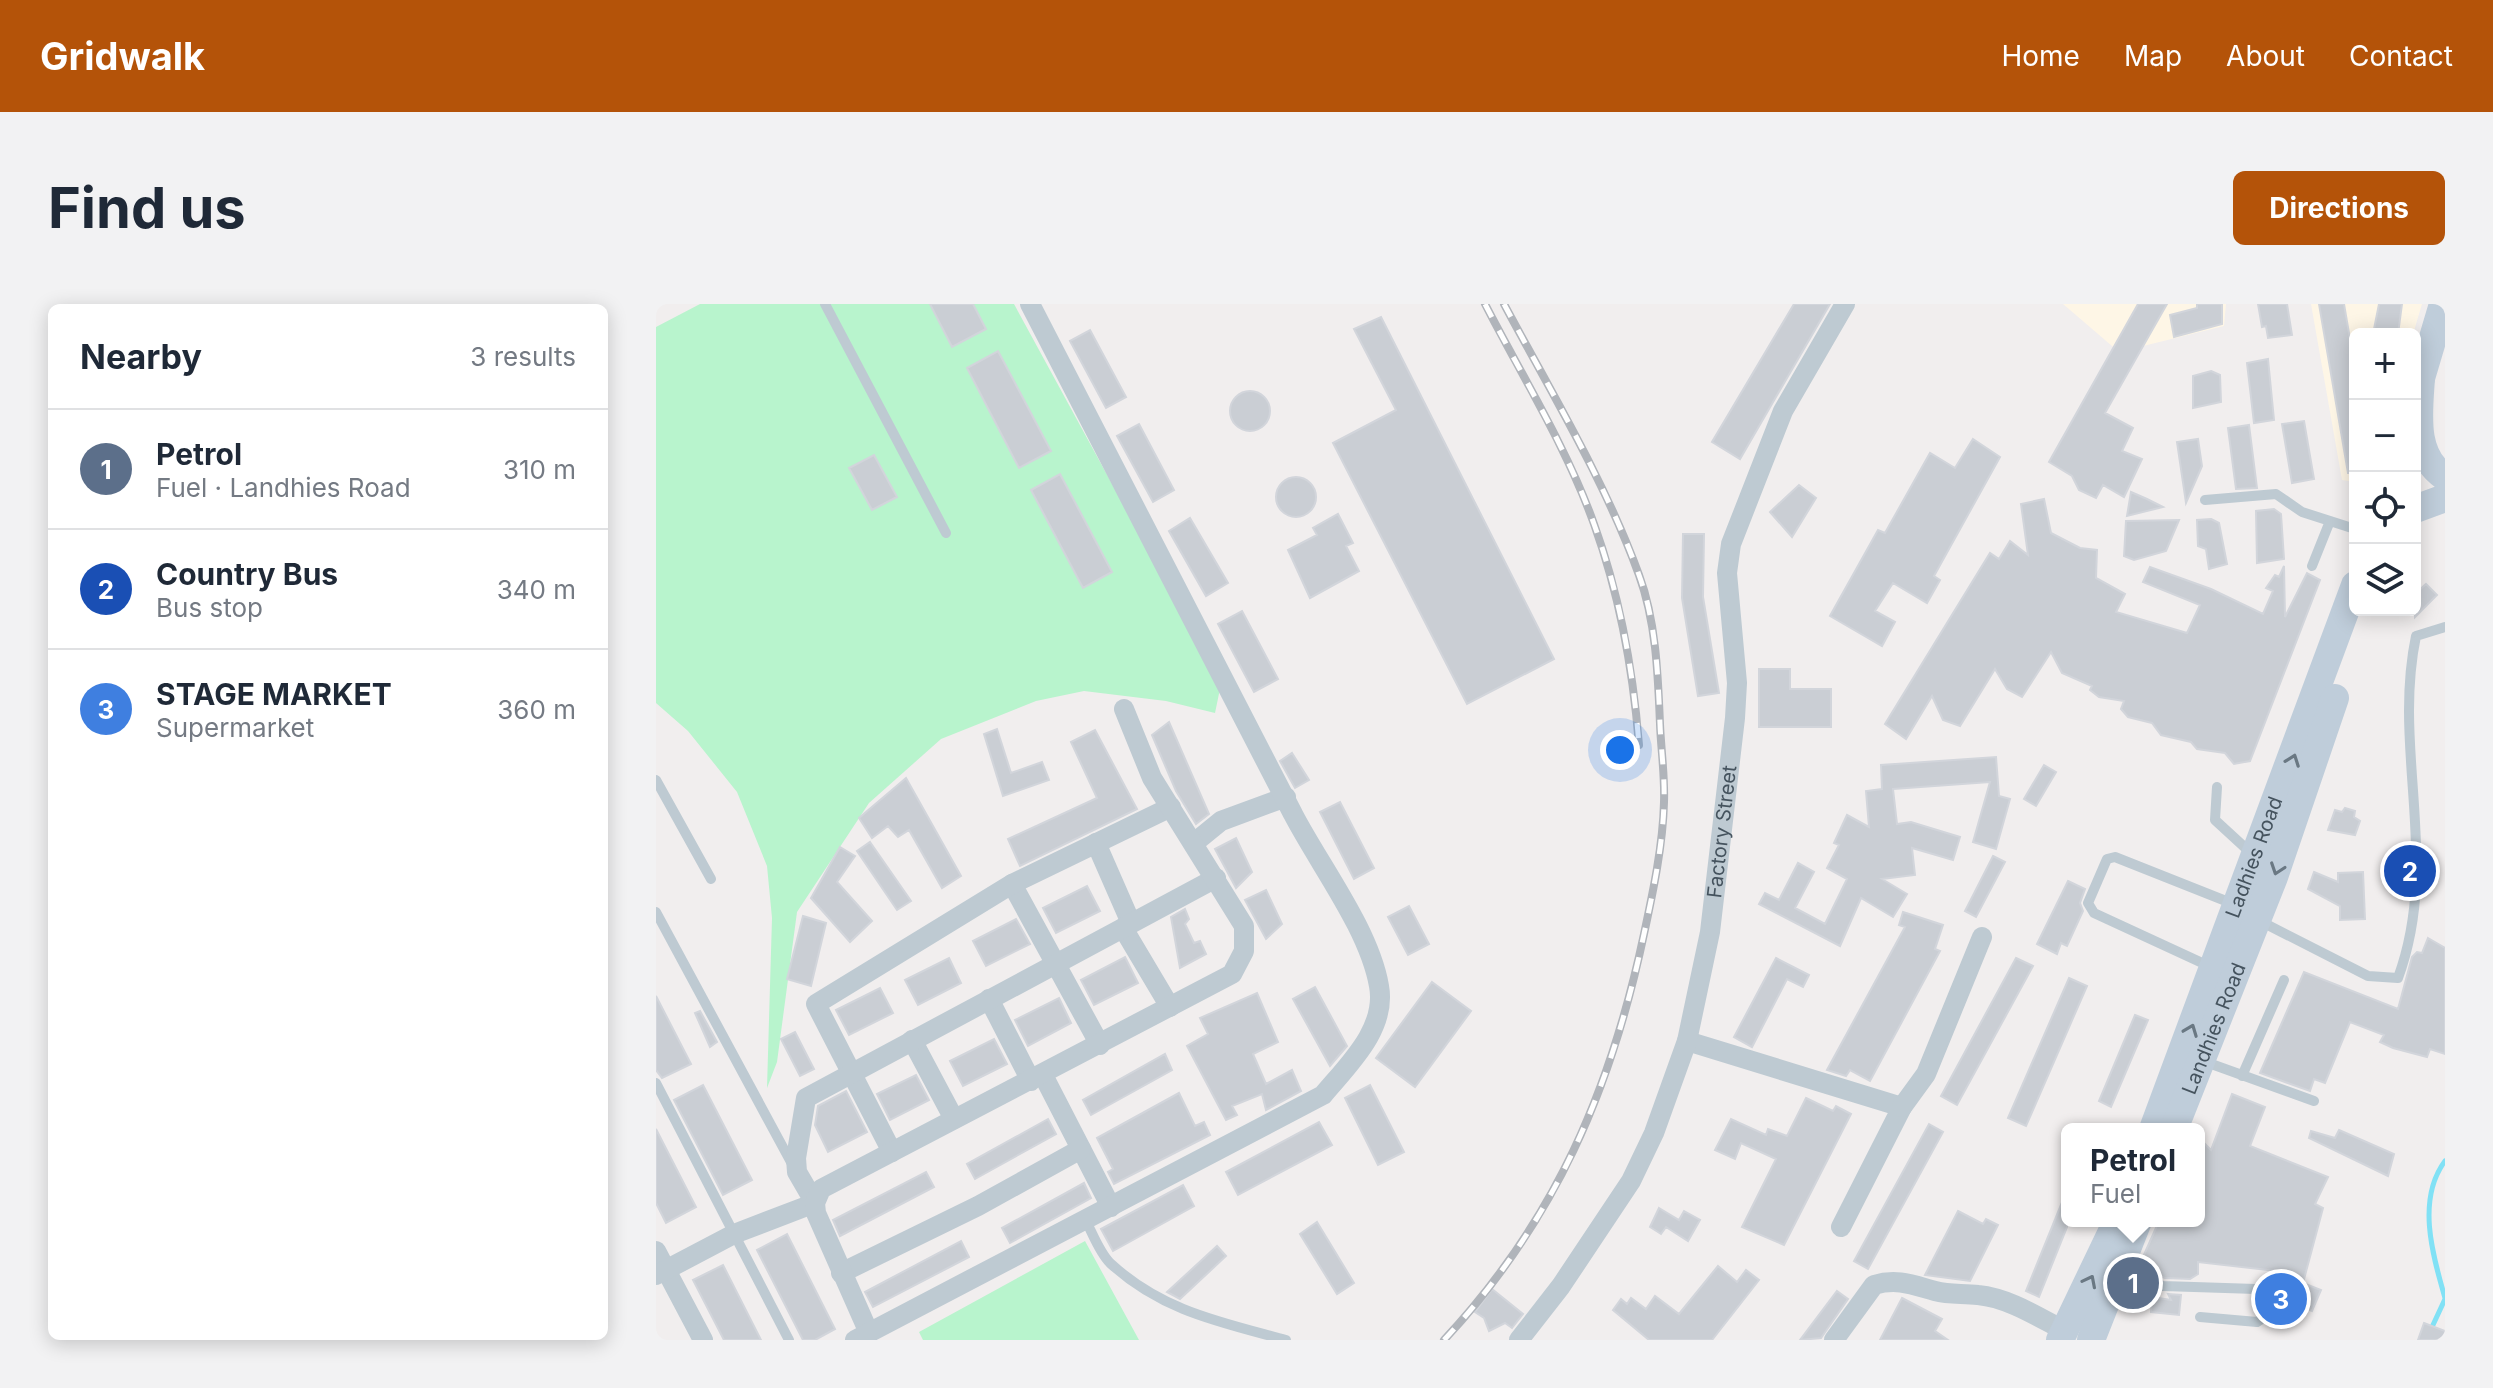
<!DOCTYPE html>
<meta charset="utf-8">
<style>
:root{--surface:#fff;--page:#f2f2f3;--text:#1f2937;--muted:#747a83;--line:#e0e1e3;--accent:#b45309}
body{margin:0;font-family:Inter,sans-serif;background:var(--page);color:var(--text)}
.controls{position:absolute;right:24px;top:24px;display:grid;overflow:hidden;border-radius:12px;box-shadow:0 4px 20px #0003}
.controls button{width:72px;height:72px;display:grid;place-items:center;padding:0;border:0;border-bottom:2px solid var(--line);background:var(--surface);color:var(--text);font:40px sans-serif}
.you{position:absolute;left:964px;top:446px;width:28px;height:28px;margin:-20px;border:6px solid #fff;border-radius:50%;background:#1a73e8;box-shadow:0 0 0 12px #1a73e833}
.badge{display:grid;place-items:center;width:52px;height:52px;border-radius:50%;background:var(--accent);color:#fff;font-size:26px;font-weight:700}
.pin{position:absolute;translate:-50% -50%;border:4px solid #fff;box-shadow:0 2px 8px #0006}
.popup{position:absolute;left:1405px;top:819px;width:144px;height:104px;box-sizing:border-box;display:grid;place-content:center;border-radius:12px;background:var(--surface);filter:drop-shadow(0 2px 6px #0005);font-size:26px;white-space:nowrap;color:var(--muted)}
.popup b{font-size:30px;color:var(--text)}
.popup::after{content:'';position:absolute;left:50%;top:100%;margin-left:-16px;border:16px solid transparent;border-top-color:var(--surface)}
.list{margin:0;padding:0;list-style:none}
h2{display:flex;justify-content:space-between;align-items:center;height:104px;margin:0;padding:0 32px;font-size:34px}
h2 small{font-size:26px;font-weight:400;color:var(--muted)}
.list li{display:grid;grid-template-columns:52px 1fr auto;gap:24px;align-items:center;box-sizing:border-box;height:120px;padding:0 32px;border-top:2px solid var(--line)}
.list b{display:block;font-size:30px;white-space:nowrap}
.list p{margin:0;font-size:26px;white-space:nowrap;color:var(--muted)}
.list em{font-size:26px;font-style:normal;color:var(--muted)}
.icon{flex:none;width:44px;height:44px;fill:none;stroke:currentColor;stroke-width:2;stroke-linecap:round;stroke-linejoin:round}
.map{position:relative;flex:none;width:1789px;height:1036px;overflow:hidden;border-radius:12px}
header{display:flex;align-items:center;gap:48px;box-sizing:border-box;height:112px;padding:0 40px;background:var(--accent);color:#fff}
header strong{font-size:38px}
nav{display:flex;gap:44px;margin-inline-start:auto;font-size:28px}
.intro{display:flex;align-items:center;justify-content:space-between;box-sizing:border-box;height:192px;padding:0 48px}
h1{margin:0;font-size:56px}
.button{padding:20px 36px;border-radius:12px;background:var(--accent);color:#fff;font-size:28px;font-weight:700}
main{display:flex;gap:48px;padding:0 48px}
aside{flex:1;background:var(--surface);border-radius:12px;box-shadow:0 4px 20px #0003}
.map>svg:first-child{display:block}
.commercial{fill:#fef6e6}
.green{fill:#b8f4cd}
.lines{fill:none;stroke-linecap:round;stroke-linejoin:round}
.stream{stroke:#81e1f5;stroke-width:5}
.building{fill:#caced4;stroke:#d2d5db;stroke-width:2}
.lane{stroke:#becad2;stroke-width:10}
.street{stroke:#becad2;stroke-width:20}
.secondary{stroke:#bfcdda;stroke-width:28}
.rail-casing{stroke:#b0b4ba;stroke-width:8}
.rail{stroke:#fff;stroke-width:5;stroke-dasharray:15;stroke-linecap:butt}
.oneway{stroke:#6a7883}
.labels{text-anchor:middle;dominant-baseline:central;stroke-width:8;stroke-linejoin:round;paint-order:stroke}
.street-label{font-size:20px;fill:#45535e;stroke:#fff}
</style>
<header>
<strong>Gridwalk</strong>
<nav><a>Home</a><a>Map</a><a>About</a><a>Contact</a></nav>
</header>
<div class="intro"><h1>Find us</h1><a class="button">Directions</a></div>
<main>
<aside>
<h2>Nearby<small>3 results</small></h2>
<ul class="list">
<li><span class="badge" style="background:#5c6f8a">1</span><div><b>Petrol</b><p>Fuel · Landhies Road</p></div><em>310 m</em></li>
<li><span class="badge" style="background:#1a4fb4">2</span><div><b>Country Bus</b><p>Bus stop</p></div><em>340 m</em></li>
<li><span class="badge" style="background:#3f7fe0">3</span><div><b>STAGE MARKET</b><p>Supermarket</p></div><em>360 m</em></li>
</ul>
</aside>
<div class="map">
<svg width="1789" height="1036" viewBox="0 0 1789 1036">
<rect width="100%" height="100%" fill="#f1eeee"/>
<path class="commercial" d="M1407,0H1570L1568,22L1463,48Z
M1655,0H1766L1757,30H1699V178L1686,176Z"/>
<path class="green" d="M44,0H358L565,380L559,409L510,397L428,387L380,397L285,435L213,499L141,608L121,758L111,784L116,614L111,562L81,488L32,427L0,399V23Z
M429,937L483,1036H267L263,1028Z"/>
<g class="lines">
<path class="stream" d="M1789,857C1760,896 1777,952 1789,994
M1770,1036L1789,995"/>
</g>
<path class="building" d="M274,0H317L330,25L296,43Z
M1138,0H1174L1084,155L1056,138Z
M1482,0H1511L1449,109L1477,124L1466,147L1486,155L1468,193L1447,181L1440,194L1423,186L1416,172L1393,158Z
M1541,0H1566V20L1518,33L1514,11L1541,4Z
M1602,0H1631L1636,31L1612,34L1610,22L1606,23Z
M1663,0H1688L1699,64V169H1692Z
M1723,0H1746L1742,30H1717Z
M725,13L898,355L811,400L677,139L740,106L698,25Z
M434,26L470,93L450,104L414,37Z
M342,47L395,147L363,164L311,64Z
M1612,55L1618,116L1598,119L1591,59Z
M1555,67L1564,71L1565,98L1537,104V72Z
M574 107a20 20 0 1 1 40 0a20 20 0 1 1-40 0Z
M1648,117L1658,175L1636,179L1626,120Z
M483,120L518,186L497,198L461,132Z
M1593,121L1601,184L1580,185L1572,124Z
M1317,135L1344,153L1278,272L1284,276L1271,299L1237,279L1219,307L1239,318L1226,342L1174,312L1222,226L1229,229L1274,149L1299,164Z
M1542,135L1546,162L1530,199L1521,138Z
M218,151L241,193L216,206L193,164Z
M404,170L456,268L427,284L375,186Z
M620 193a20 20 0 1 1 40 0a20 20 0 1 1-40 0Z
M1143,181L1160,194L1136,233L1114,208Z
M1475,188L1491,195L1507,203L1471,212Z
M1388,195L1395,229L1424,244L1441,246L1440,274L1469,290L1460,308L1531,329L1544,301L1487,278L1494,263L1555,285L1607,310L1617,287L1610,284L1619,271L1623,273L1628,262L1629,313L1651,269L1664,276L1594,457L1578,460L1569,449L1541,445L1535,438L1505,431L1496,419L1472,413L1465,405L1468,397L1443,393L1434,386L1436,382L1406,369L1395,348L1366,393L1351,385L1339,365L1304,422L1287,416L1276,392L1250,435L1229,420L1334,249L1343,255L1354,237L1372,251L1365,200Z
M1618,205L1625,210L1628,255L1601,259L1600,207Z
M682,210L697,239L690,242L703,267L654,294L632,246L661,231L657,224Z
M534,214L572,279L550,292L513,227Z
M1555,215L1563,219L1571,260L1553,265L1550,245L1542,242L1541,216Z
M1523,216L1510,247L1478,256L1468,252L1470,217Z
M1027,230H1048L1047,293L1063,389L1042,392L1026,294Z
M1770,280L1781,291L1759,313V290Z
M586,307L622,375L598,388L562,320Z
M1103,365H1134V385H1175V423H1103Z
M513,418L553,510L540,520L520,487L496,431Z
M341,425L355,469L386,458L393,476L347,492L328,430Z
M439,426L481,505L364,562L352,535L441,494L415,438Z
M636,449L653,476L639,484L624,457Z
M1340,453L1343,492L1354,495L1340,545L1317,538L1334,478L1237,485L1241,520L1255,518L1304,533L1297,556L1256,544L1259,571L1226,575L1251,590L1237,613L1205,594L1184,642L1103,600L1109,589L1123,596L1142,559L1158,568L1139,604L1169,620L1191,575L1171,564L1183,541L1178,539L1191,511L1213,523L1210,487L1226,485L1225,461Z
M1388,461L1400,468L1380,502L1368,495Z
M250,474L305,572L286,584L253,526L242,533L232,522L216,534L203,514Z
M684,498L718,564L698,575L664,508Z
M1689,504L1699,507L1698,513L1704,517L1699,531L1672,526L1679,506L1686,508Z
M580,534L596,568L580,584L559,545Z
M214,538L255,597L241,606L201,547Z
M184,543L199,552L181,578L216,617L194,638L155,594Z
M1337,552L1349,558L1320,613L1309,607Z
M1658,568L1682,578V569L1707,568L1709,615L1684,616V602L1652,585Z
M1412,577L1429,585L1424,599L1427,607L1411,642L1405,639L1401,650L1381,640Z
M431,582L444,607L400,629L387,604Z
M610,586L626,620L610,635L589,596Z
M753,602L773,640L752,651L732,613Z
M529,605L533,615L529,620L538,639L544,637L550,650L524,664L515,613Z
M1247,608L1287,621L1279,645L1284,647L1214,777L1194,766L1190,772L1171,766L1249,623L1243,621Z
M147,612L170,619L155,682L131,675Z
M360,615L374,640L330,662L317,637Z
M1772,634L1789,644V750L1774,745L1771,753L1737,744L1724,738L1728,731L1694,718L1669,779L1658,775L1654,787L1604,769L1648,668L1742,705L1756,653L1761,648L1766,649Z
M469,653L482,679L438,701L425,676Z
M293,654L305,679L262,701L249,676Z
M1120,654L1153,671L1147,683L1131,675L1096,743L1078,733Z
M1360,654L1377,662L1301,801L1285,792Z
M1413,674L1431,682L1370,822L1352,814Z
M776,678L815,707L759,783L720,754Z
M659,683L691,742L674,762L637,695Z
M224,684L237,709L193,731L180,706Z
M601,689L622,738L597,750L610,780L636,766L645,787L610,806L606,790L576,802L581,811L570,816L531,742L552,730L544,714Z
M0,692L35,760L6,774L0,766Z
M403,694L415,719L372,742L359,716Z
M44,707L61,738L54,743L39,709Z
M1479,711L1492,716L1455,803L1443,797Z
M139,728L158,765L144,772L125,735Z
M338,735L351,760L307,782L294,757Z
M509,750L516,766L435,811L427,796Z
M260,771L273,796L234,816L221,790Z
M47,781L96,876L67,891L18,796Z
M714,781L748,848L722,861L689,794Z
M190,787L211,828L172,848L159,821L162,802Z
M523,789L539,822L548,818L554,831L458,880L452,868L457,865L441,834Z
M1576,790L1609,803L1594,842L1672,873L1659,900L1667,904L1647,979L1665,986L1656,1007L1642,1002L1643,996L1630,990L1638,969L1542,958V970L1534,975L1509,974L1499,971L1487,953L1503,917H1543V834L1555,846Z
M1150,794L1177,807L1180,802L1195,810L1128,941L1086,923L1120,855L1085,839L1079,855L1059,846L1075,815L1110,831L1112,825L1131,832Z
M392,815L400,830L319,875L311,860Z
M663,818L676,841L582,891L570,868Z
M1273,820L1287,828L1212,965L1198,957Z
M0,825L40,903L10,919L0,899Z
M1683,826L1738,850L1732,872L1653,834L1655,827L1679,834Z
M270,868L278,883L184,932L177,916Z
M428,879L435,894L354,939L346,924Z
M527,881L538,902L457,947L445,925Z
M1411,886V923L1383,993L1370,987Z
M1003,904L1023,916L1028,907L1044,916L1032,937L1010,923L1005,930L994,923Z
M1302,907L1327,920L1330,915L1342,921L1314,977L1269,971Z
M661,918L698,979L681,990L644,930Z
M131,930L179,1025L159,1036H147L101,946Z
M305,937L313,953L217,1003L209,988Z
M561,942L570,952L524,995L511,988Z
M67,961L105,1036H68L37,976Z
M1062,962L1081,978L1090,966L1103,976L1056,1036H993L957,1006L965,995L971,1000L975,994L990,1005L999,992L1023,1010Z
M836,985L867,1010L856,1024L849,1019L833,1027L828,1014L819,1008Z
M1181,987L1192,995L1165,1034L1144,1036Z
M1512,990L1525,991L1523,1011L1495,1008L1496,993L1515,996Z
M1246,994L1286,1015L1279,1027L1292,1036H1224Z
M1768,1019L1789,1027V1036H1762Z"/>
<g class="lines">
<path class="lane" d="M169,0L290,229
M1549,196L1620,190L1646,208L1699,225
M1656,262L1674,217
M0,476L55,575
M1561,483L1559,516L1596,550
M0,608L136,860
M1602,616L1712,672L1742,674C1785,557 1736,447 1760,332L1789,323
M1555,663L1438,609L1432,599L1451,555L1459,553L1580,601
M1547,757L1658,797
M1586,772L1628,676
M0,779L133,1036
M429,915C436,928 443,948 454,959C506,1007 564,1018 630,1036
M1467,960L1493,977L1507,982L1600,985L1610,992L1607,1014L1601,1018L1544,1013"/>
<g class="street">
<path d="M440,539L475,619"/>
<path d="M538,539L565,517L630,493"/>
<path d="M356,580L444,741"/>
<path d="M467,624L514,703"/>
<path d="M333,695L375,777"/>
<path d="M256,736L298,815"/>
<path d="M1031,737L1246,803L1185,923"/>
<path d="M387,771L455,903"/>
<path d="M1246,803L1270,770L1326,633"/>
<path d="M236,848L160,700L356,580L515,503"/>
<path d="M0,947L47,1036"/>
<path d="M185,969L322,902L425,845"/>
<path d="M0,971L78,930L159,899L141,868L140,854L150,794L560,574"/>
<path d="M213,1029L160,909L159,899L165,885L576,670L588,647V622L496,474L468,405"/>
<path d="M199,1036L667,791C692,761 731,725 723,682C713,625 664,562 637,510C549,340 461,170 374,0"/>
<path id="s1" d="M863,1036L905,982L975,877L998,829L1031,737L1054,628L1079,414L1081,379L1071,269L1075,240L1127,107L1189,0"/>
<path d="M1178,1036L1218,981C1241,974 1257,981 1279,987C1294,991 1307,989 1322,991C1353,994 1382,1013 1409,1027"/>
</g>
<g class="secondary">
<path d="M1765,74C1763,108 1756,151 1789,173"/>
<path d="M1760,91L1787,0"/>
<path d="M1759,205L1789,194"/>
<path id="s2" d="M1497,825L1699,281"/>
<path id="s3" d="M1518,825L1618,573L1679,394"/>
<path d="M1404,1036L1461,917"/>
<path d="M1435,1036L1482,917"/>
</g>
<g class="rail-casing">
<path id="rail" d="M829,0C866,72 911,144 938,220C964,292 977,365 983,441
M788,1036C899,917 955,786 988,630C997,588 1007,541 1008,498C1009,472 1005,446 1004,420C1002,371 1000,317 983,271C949,177 895,88 848,0"/>
</g>
<use href="#rail" class="rail"/>
</g>
<defs><path id="oneway-chevron" d="M-2-3.5L2.5 0L-2 3.5" fill="none" stroke-width="1.6" stroke-linecap="round" stroke-linejoin="round" transform="scale(2)"/></defs>
<g class="oneway">
<use href="#oneway-chevron" transform="translate(1637 456) rotate(-70)"/>
<use href="#oneway-chevron" transform="translate(1621 565) rotate(109)"/>
<use href="#oneway-chevron" transform="translate(1535 726) rotate(-69)"/>
<use href="#oneway-chevron" transform="translate(1434 977) rotate(-63)"/>
</g>
<g class="labels">
<g class="street-label">
<text stroke="none"><textPath href="#s1" startOffset="558">Factory Street</textPath></text>
<text stroke="none"><textPath href="#s2" startOffset="290">Ladhies Road</textPath></text>
<text stroke="none"><textPath href="#s3" startOffset="108">Landhies Road</textPath></text>
</g>
</g>
</svg>
<div class="controls">
<button>+</button>
<button>−</button>
<button><svg class="icon" aria-label="locate" viewBox="0 0 24 24"><circle cx="12" cy="12" r="6"/><path d="M12 2v4M12 18v4M2 12h4M18 12h4"/></svg></button>
<button><svg class="icon" aria-label="layers" viewBox="0 0 24 24"><path d="M12 4l9 5-9 5-9-5zM3 14l9 5 9-5"/></svg></button>
</div>
<div class="you"></div>
<div class="pin badge" style="left:1477px;top:979px;background:#5c6f8a">1</div>
<div class="popup"><b>Petrol</b>Fuel</div>
<div class="pin badge" style="left:1754px;top:567px;background:#1a4fb4">2</div>
<div class="pin badge" style="left:1625px;top:995px;background:#3f7fe0">3</div>
</div>
</main>
